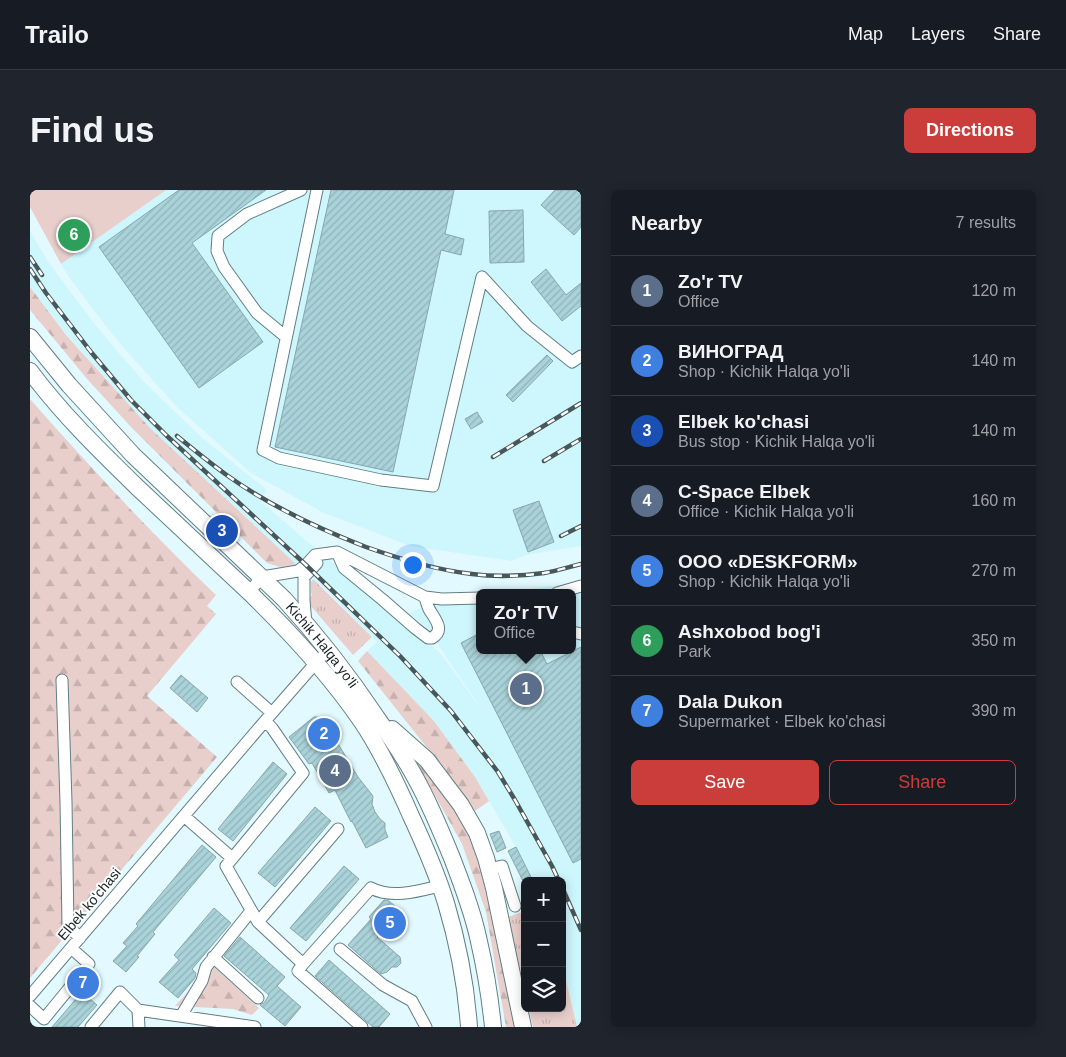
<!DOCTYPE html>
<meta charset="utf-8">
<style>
:root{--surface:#171b24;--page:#20242c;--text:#f1f3f6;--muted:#9ea1a6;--line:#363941;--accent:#cb3d3b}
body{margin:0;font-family:Arial,sans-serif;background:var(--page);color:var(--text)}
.controls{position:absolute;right:15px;bottom:15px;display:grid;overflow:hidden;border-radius:8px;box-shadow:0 2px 12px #0003}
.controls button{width:45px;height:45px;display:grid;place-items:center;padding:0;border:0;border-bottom:1px solid var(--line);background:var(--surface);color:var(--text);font:25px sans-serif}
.you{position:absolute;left:382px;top:374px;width:18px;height:18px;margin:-12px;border:4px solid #fff;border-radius:50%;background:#1a73e8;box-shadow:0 0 0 8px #1a73e833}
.badge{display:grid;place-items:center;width:32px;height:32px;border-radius:50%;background:var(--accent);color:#fff;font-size:16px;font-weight:700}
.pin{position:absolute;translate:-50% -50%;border:2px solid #fff;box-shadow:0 1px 5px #0006}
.popup{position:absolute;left:446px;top:399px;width:100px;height:65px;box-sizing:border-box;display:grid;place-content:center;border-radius:8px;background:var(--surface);filter:drop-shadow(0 1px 4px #0005);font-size:16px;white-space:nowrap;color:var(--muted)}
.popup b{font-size:19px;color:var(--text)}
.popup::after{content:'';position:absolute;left:50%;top:100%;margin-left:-10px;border:10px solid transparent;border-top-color:var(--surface)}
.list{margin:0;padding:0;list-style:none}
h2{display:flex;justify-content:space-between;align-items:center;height:65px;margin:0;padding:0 20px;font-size:21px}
h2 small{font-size:16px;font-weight:400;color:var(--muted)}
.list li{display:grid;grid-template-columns:32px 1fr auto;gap:15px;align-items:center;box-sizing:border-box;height:70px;padding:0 20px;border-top:1px solid var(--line)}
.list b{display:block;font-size:19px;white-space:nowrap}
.list p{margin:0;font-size:16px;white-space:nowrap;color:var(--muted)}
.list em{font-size:16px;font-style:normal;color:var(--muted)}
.actions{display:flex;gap:10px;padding:15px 20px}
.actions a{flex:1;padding:11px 0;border:1px solid var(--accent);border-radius:8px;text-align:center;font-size:18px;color:var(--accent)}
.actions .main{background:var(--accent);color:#fff}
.icon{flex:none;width:28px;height:28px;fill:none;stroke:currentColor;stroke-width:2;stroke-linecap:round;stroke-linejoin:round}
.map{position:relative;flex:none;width:551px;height:837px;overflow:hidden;border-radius:8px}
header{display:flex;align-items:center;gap:30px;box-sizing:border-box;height:70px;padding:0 25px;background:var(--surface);border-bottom:1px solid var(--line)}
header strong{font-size:24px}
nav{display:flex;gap:28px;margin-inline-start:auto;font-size:18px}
.intro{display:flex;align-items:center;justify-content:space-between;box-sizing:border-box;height:120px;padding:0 30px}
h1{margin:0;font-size:35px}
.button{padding:12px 22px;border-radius:8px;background:var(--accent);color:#fff;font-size:18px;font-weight:700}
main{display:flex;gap:30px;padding:0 30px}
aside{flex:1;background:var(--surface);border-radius:8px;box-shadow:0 2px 12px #0003}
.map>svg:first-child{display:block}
.built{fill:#cef6fd}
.grass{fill:url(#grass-tufts)}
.forest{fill:url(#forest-firs)}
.park{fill:#e8cfcc}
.building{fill:url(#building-hatch);stroke:#89a6ab}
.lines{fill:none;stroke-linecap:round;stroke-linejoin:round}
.minor-casing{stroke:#637e83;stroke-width:13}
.highway-casing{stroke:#637e83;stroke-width:18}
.minor{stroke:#fff;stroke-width:11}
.highway{stroke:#fff;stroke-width:16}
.rail-casing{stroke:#48575a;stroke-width:4.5}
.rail{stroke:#fff;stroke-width:2.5;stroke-dasharray:8;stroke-linecap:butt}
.labels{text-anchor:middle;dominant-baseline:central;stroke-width:4;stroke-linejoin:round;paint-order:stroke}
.street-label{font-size:14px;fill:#172325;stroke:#fff}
</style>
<header>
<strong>Trailo</strong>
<nav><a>Map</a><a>Layers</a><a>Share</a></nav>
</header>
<div class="intro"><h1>Find us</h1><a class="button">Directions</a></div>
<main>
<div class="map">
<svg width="551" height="837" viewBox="0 0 551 837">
<defs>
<pattern id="grass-tufts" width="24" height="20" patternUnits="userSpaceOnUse" patternTransform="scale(1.25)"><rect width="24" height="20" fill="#e8cfcc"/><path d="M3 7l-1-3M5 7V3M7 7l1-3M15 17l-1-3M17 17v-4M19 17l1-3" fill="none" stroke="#c6b1af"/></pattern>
<pattern id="forest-firs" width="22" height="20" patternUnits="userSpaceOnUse" patternTransform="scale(1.25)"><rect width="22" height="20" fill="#e8cfcc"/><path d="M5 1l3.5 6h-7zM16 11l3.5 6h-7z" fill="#c6b1af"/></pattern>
<pattern id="building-hatch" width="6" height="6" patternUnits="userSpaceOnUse" patternTransform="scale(1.25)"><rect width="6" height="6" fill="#a9d2d9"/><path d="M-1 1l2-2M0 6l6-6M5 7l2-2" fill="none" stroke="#91b4ba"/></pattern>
</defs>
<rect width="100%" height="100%" fill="#e2faff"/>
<path class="built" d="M136,0H551V356L496,365L482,371L380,356L294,323L221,283L146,216L100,165L78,139L41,90L31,74Z
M0,41L19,73L63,132L89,163L115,193L170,246L237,300L230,311L292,364L387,442L411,464L455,524L395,436L379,423L412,409L450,404V460H542V403H463L539,394L551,390V837H547L532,773V691H504L486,657L445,587L404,531L337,461L347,452L293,397L268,376L120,238L37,145L0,97Z"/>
<path class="grass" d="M283,389L342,447L323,465L279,414L278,405L280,407L282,405L281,403V392Z
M495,721V800L478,727Z
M532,773L547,837H503L499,818H532Z"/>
<path class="forest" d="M0,97L37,146L120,238L268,376L250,377L237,373L101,237L58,190L0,120Z
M0,209C60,277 121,343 186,405L177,416L186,424L117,506L187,567L0,788Z
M337,461L404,531L445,587L459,611L445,621L414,579L328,471Z
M392,573L415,602L448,658L486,837H476L456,722L432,654L388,575Z
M182,775L229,818L222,825L203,819L145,816Z"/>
<path class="park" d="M0,0H136L31,74L0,17Z"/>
<path class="building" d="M149,0H236L162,53L233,152L169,198L69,57Z
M301,0H424L415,44L434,49L431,65L411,60L363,282L245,257Z
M525,0H551V37L544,45L511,15Z
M493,20L494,72L460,73L459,21Z
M516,79L536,105L551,93V116L532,131L501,92Z
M517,165L523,171L483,212L476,205Z
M447,222L453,232L441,239L435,229Z
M509,311L524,352L498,362L483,320Z
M450,443V460H510L517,474L551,457V669L543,673L431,453Z
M151,485L178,508L167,522L140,498Z
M284,527H288L290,529L310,557L328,587L343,606L342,614L345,622L350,629L355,633V640L358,647L336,658L322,631L321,632L305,600L299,603L282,573L279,574L259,547Z
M243,572L257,584L203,651L188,639Z
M285,617L301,631L245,697L228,683Z
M469,641L476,658L467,662L460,644Z
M172,655L186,667L123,742L125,744L107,766L109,767L96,782L83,771L97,756L93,753L108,736L106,734Z
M486,657L503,691H493L478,661Z
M314,676L329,689L276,751L260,738Z
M354,710L359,711L372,722L363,735L347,747L370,767L371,773L367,777H362L357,782L351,784L318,755L341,729L339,727Z
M184,718L201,733L162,779L166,783L165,788L148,808L129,792L149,770L144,765Z
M210,747L255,787L247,796L271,817L255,836L230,815L234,813L239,805L194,766Z
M299,770L360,824L349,837H343L285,786Z
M52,802L67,815L48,837H22Z"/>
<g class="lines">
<g class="minor-casing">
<path id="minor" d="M287,0L233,260L249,268L351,290L403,296L452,87
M452,87L497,136L542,172L551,166
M256,147L227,123L194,77L187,61L188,46L217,24L271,0
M307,362L314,378L353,410L385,438L398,448H402C416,440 404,428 399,419C397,415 396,411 395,407
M219,402L232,387L268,381L276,375L285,365L307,362L395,407L412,409L450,408
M527,403L551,396
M276,434L274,410V387L287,373
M542,442L551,444
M32,490L36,612L38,736L50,748
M207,492L242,523
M235,531L242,538L273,583L196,676L228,732L273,774L341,698C361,709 389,701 409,696
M154,626L202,668
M459,679L472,676L485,716
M228,732L308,639
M310,759L353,795L382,811L396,837
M183,767L228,808
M273,774L268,781L332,837
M0,806L235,531L290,468
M0,816L14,829L59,774L41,758
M108,820L109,837
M151,826L172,791L176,777L221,721
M61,837L90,802L108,820L225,837"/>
</g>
<g class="highway-casing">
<g id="highway">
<path id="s1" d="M0,147L39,195L103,265L254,409C288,446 319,486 347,528C361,548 375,568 386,589C400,614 411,641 422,668C432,694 442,720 448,747C455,777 460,807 463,837"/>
<path d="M0,181C32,224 69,260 107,297C145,333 183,368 220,403C261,443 300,485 332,532C352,562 367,594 381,626C394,654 407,684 416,713C428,753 436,795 439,837"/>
<path d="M362,539L397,570L431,615L447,643L456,668L464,698L493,837"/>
</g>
</g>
<use href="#minor" class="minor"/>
<use href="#highway" class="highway"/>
<g class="rail-casing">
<path id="rail" d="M0,67L12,85
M0,79L16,103L61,162L101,210L137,246L276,375L370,466L421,521L468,582L485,610L522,676L529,691
M147,246C164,260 180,273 198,286C240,316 287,338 336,357C370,369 406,380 442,384C465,387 491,386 514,383C526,381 539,377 551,374
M463,267L551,213
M514,271L551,249
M531,346L551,336
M532,697L551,740"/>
</g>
<use href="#rail" class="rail"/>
</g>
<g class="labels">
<g class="street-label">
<text stroke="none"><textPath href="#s1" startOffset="425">Kichik Halqa yo'li</textPath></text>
<text transform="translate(59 714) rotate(-50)">Elbek ko'chasi</text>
</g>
</g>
</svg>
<div class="controls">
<button>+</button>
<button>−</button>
<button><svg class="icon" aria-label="layers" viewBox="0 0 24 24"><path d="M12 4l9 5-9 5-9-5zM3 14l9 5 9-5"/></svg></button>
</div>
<div class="you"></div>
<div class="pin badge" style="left:496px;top:499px;background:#5c6f8a">1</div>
<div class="popup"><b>Zo'r TV</b>Office</div>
<div class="pin badge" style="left:294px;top:544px;background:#3f7fe0">2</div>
<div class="pin badge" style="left:192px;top:341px;background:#1a4fb4">3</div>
<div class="pin badge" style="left:305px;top:581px;background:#5c6f8a">4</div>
<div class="pin badge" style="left:360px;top:733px;background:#3f7fe0">5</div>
<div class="pin badge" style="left:44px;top:45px;background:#2e9e5b">6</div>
<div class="pin badge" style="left:53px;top:793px;background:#3f7fe0">7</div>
</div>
<aside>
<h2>Nearby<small>7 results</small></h2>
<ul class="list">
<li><span class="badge" style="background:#5c6f8a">1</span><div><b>Zo'r TV</b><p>Office</p></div><em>120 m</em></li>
<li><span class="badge" style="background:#3f7fe0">2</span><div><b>ВИНОГРАД</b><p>Shop · Kichik Halqa yo'li</p></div><em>140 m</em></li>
<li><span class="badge" style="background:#1a4fb4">3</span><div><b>Elbek ko'chasi</b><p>Bus stop · Kichik Halqa yo'li</p></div><em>140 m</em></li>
<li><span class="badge" style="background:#5c6f8a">4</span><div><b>C-Space Elbek</b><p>Office · Kichik Halqa yo'li</p></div><em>160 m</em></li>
<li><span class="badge" style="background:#3f7fe0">5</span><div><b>ООО «DESKFORM»</b><p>Shop · Kichik Halqa yo'li</p></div><em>270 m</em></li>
<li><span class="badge" style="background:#2e9e5b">6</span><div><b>Ashxobod bog'i</b><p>Park</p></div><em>350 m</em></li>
<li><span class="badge" style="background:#3f7fe0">7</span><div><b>Dala Dukon</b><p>Supermarket · Elbek ko'chasi</p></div><em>390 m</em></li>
</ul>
<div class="actions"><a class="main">Save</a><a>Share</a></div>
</aside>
</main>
